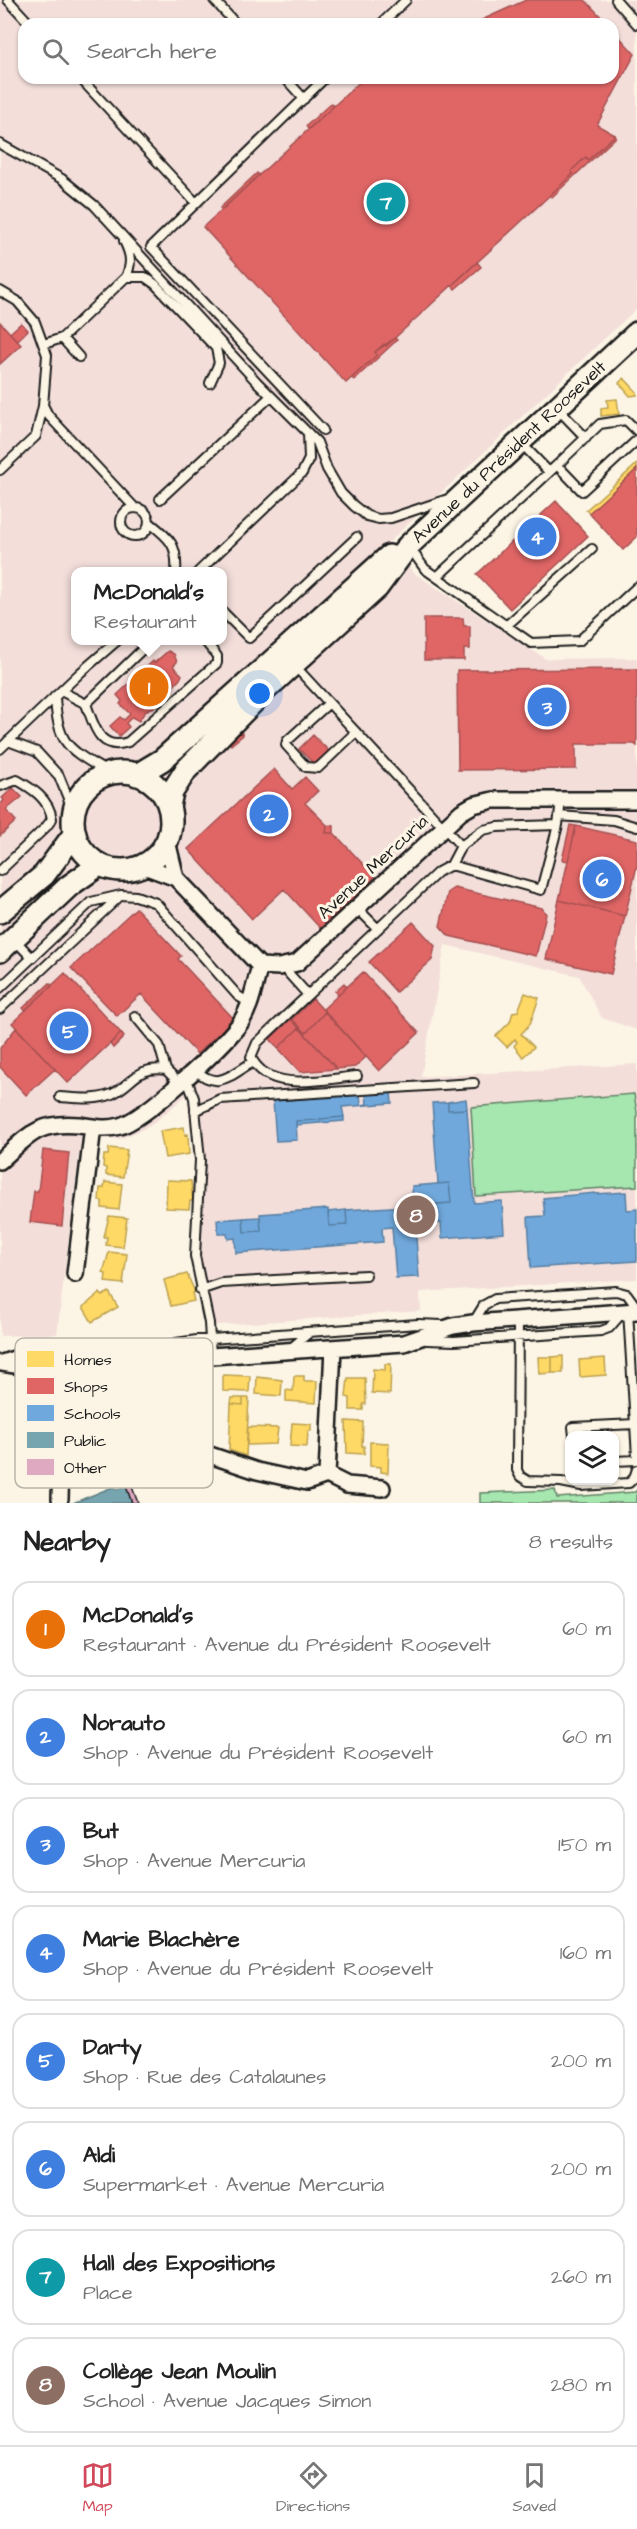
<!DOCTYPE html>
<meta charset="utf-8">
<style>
:root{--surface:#fff;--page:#f6f6f6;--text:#222;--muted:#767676;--line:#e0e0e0;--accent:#d1495b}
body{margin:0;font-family:"Architects Daughter",sans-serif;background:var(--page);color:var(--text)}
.controls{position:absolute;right:18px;bottom:18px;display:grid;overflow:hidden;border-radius:12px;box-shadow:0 2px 4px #0004}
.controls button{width:54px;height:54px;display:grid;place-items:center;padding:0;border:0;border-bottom:2px solid var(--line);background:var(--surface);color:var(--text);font:30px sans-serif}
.you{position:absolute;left:260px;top:694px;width:21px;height:21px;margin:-15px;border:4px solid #fff;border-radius:50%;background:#1a73e8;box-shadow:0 0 0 9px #1a73e833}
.badge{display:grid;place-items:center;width:39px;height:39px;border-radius:50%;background:var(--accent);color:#fff;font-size:20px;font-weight:700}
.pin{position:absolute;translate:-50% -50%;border:3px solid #fff;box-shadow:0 2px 6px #0006}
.popup{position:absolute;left:71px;top:567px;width:156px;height:78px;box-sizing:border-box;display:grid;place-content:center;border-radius:12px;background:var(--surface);filter:drop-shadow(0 2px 4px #0005);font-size:20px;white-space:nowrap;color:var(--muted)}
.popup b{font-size:22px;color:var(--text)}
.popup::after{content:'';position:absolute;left:50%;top:100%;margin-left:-12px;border:12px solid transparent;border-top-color:var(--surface)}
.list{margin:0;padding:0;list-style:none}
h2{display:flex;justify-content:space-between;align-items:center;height:78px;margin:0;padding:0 24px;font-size:26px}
h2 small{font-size:20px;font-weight:400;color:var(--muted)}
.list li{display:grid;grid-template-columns:39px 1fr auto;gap:18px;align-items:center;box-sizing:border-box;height:96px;margin:0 12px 12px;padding:0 12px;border:2px solid var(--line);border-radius:18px}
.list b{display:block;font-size:22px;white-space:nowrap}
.list p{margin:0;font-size:20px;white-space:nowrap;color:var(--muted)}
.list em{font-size:20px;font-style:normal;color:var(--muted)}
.icon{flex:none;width:33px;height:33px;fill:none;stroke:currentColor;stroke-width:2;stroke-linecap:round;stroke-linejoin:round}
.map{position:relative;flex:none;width:637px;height:1503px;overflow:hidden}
.search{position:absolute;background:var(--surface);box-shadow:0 2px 4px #0004;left:18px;right:18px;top:18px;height:66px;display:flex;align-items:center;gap:15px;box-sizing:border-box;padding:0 21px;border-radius:18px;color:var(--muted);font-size:22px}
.sheet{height:942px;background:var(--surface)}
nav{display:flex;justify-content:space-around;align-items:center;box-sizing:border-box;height:84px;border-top:2px solid var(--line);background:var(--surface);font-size:16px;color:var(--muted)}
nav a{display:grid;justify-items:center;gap:3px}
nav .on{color:var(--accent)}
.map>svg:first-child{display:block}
.built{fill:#f3deda;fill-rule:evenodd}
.green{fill:#a6e6af;stroke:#618166;stroke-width:1.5}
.homes{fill:#ffd966;stroke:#bba050;stroke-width:1.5}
.shops{fill:#e06666;stroke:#a55050;stroke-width:1.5}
.schools{fill:#6fa8dc;stroke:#567ea2;stroke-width:1.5}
.public{fill:#76a5af;stroke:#5b7c83;stroke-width:1.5}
.building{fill:#dfa9c2;stroke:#1c1c1c;stroke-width:1.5}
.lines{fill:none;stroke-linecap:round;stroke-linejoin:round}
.service-casing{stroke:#1c1c1c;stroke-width:12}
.minor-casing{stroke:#1c1c1c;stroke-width:20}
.secondary-casing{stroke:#1c1c1c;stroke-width:26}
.service{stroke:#fcf5e5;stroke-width:8}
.minor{stroke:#fcf5e5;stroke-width:15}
.secondary{stroke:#fcf5e5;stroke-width:21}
.labels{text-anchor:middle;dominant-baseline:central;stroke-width:6;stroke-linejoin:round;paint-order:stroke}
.street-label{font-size:18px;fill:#1c1c1c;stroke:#fcf5e5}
.key{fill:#fcf5e5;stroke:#b9b4a9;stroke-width:1.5}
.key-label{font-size:16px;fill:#1c1c1c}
</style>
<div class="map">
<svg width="637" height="1503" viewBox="0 0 637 1503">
<rect width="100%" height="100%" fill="#fcf5e5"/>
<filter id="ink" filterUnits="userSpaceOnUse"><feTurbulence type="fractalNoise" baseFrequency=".0167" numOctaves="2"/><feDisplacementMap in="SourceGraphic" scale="12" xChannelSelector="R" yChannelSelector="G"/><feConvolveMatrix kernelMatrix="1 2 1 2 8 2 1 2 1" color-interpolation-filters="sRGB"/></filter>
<g filter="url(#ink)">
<path class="built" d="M4,0H637V308L388,543L414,573L546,659L637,658V1030L602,1018L579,976L445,945L421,1077L637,1064V1279L420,1292L421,1311L206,1326L199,1302L193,1270L191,1242L197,1188L187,1095L150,1126L120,1139L81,1138L57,1334L0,1336V1ZM24,24H613V78H24ZM76,572H222V640H76Z"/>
<path class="green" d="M634,1094L637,1112V1186L476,1196L471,1107Z
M555,1490L557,1498L635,1492L637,1490V1503H480V1493Z"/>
<path class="homes" d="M624,378L637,392V395L630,396L619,383Z
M617,399L619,414L601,416V408L608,407L607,400Z
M637,464V469L589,513L586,510Z
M525,993L539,998L530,1024L521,1034L534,1047L523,1057L514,1046L517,1042L515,1039L507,1047L496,1036L510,1022L513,1012L518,1011Z
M184,1127L185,1135L188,1134L189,1154L165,1158L160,1131Z
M109,1148L127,1150L123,1177L106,1175V1168L103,1167L104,1155H108Z
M167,1180L191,1181L193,1201H190L189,1209L166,1208Z
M105,1182L122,1184L119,1210L102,1208V1201H99L100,1188H104Z
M109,1216L127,1218L123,1247L106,1245L107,1237H104Z
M109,1252L127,1254L123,1284L105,1282L106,1274L103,1273Z
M187,1274L195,1292L192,1293L194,1301L171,1306L164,1280Z
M109,1292L118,1307L92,1322L83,1307L100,1293L102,1296Z
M563,1356V1373H552V1357Z
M538,1357H552V1373L539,1374Z
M605,1358L606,1375L580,1377L579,1360Z
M385,1364H391L390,1394L372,1393L373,1369L385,1370Z
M223,1375L250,1376L249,1392L223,1391Z
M294,1376H304V1381H317L316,1403L286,1401V1390L293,1391Z
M257,1377L282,1380L281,1396L256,1394Z
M348,1378H365L366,1404H363V1410H350V1398L346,1397Z
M176,1380L177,1397L168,1398V1402H158L157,1381Z
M143,1381L144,1397L151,1396L152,1408L144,1409V1403L130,1404L128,1382Z
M51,1382L61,1385L59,1391L49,1388Z
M232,1398H243V1405L231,1404Z
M243,1398H249L246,1456L229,1450L231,1404L243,1405Z
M346,1421L363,1422L362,1446H364V1454L347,1453Z
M292,1423L311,1424V1431H308L307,1447L290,1446Z
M248,1427L278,1428L276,1444L247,1445Z
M370,1442L389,1443L388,1473L381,1472V1467L370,1466Z"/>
<path class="shops" d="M526,0H585L608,24H473Z
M613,30L635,54L597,125L615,135L588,160L586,157L571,171L573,174L386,346L384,344L375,352L377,355L346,383L203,227L364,78H613Z
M331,103L334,106L308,129L306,126Z
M615,135L616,137L552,197L550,195L573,174L571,171L586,157L588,160Z
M257,173L259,175L222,210L220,208Z
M477,262L481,267L455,289L452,285Z
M0,322L21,345L0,364Z
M21,323L28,330L17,341L10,333Z
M395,338L397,340L354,380L352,378L377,355L375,352Z
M637,469V537L623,550L589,513Z
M556,501L588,536L510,609L477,574Z
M424,618H463L464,626H470V649H464V660H424Z
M168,651L174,654L177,662L173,666L182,675L180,679L153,708H150L144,713L139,721L132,717L126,723L129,727L119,736L110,726L120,717L124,720L130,714L120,704L122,701L117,695L153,661L154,663Z
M637,669V746L634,744H576V769L458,770L457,670Z
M241,732L243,735L231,745L229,742Z
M313,735L329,751L315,765L299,749Z
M274,769L292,789L305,777L318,791L305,803L327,825L326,833H334L375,877L320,928L284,889L252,919L188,849Z
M13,788L22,797L6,810L16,821L0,836V805L4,800L2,798Z
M327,825L334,826V833H326Z
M570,825L576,826L568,861L562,860Z
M576,826L637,840V866L625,916L559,900Z
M454,888L542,908L546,914L536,956L449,936L440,926L448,892Z
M559,900L625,916L611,974L546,959Z
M136,908L181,956L178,959L234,1019L197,1054L141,994L117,1016L71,968Z
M413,922L435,946L432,960L396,992L369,962Z
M363,972L419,1033L379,1071L323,1009Z
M65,973L121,1033L68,1083L12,1023Z
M50,983L52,986L25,1010L23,1008Z
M344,983L347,987L339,995L335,991Z
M313,999L325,1012L306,1033L292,1019Z
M325,1012L366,1057L355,1067L337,1069L299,1028L306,1033Z
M291,1019L299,1028L278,1048L270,1039Z
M16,1028L55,1069L26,1095L0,1067V1048Z
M299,1028L317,1047L337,1069L300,1072L278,1048Z
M121,1033L124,1037L113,1048L110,1044Z
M43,1150L69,1153L62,1226L30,1222L34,1191H38Z"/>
<path class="schools" d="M391,1092L392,1103L342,1107L344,1117L320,1119V1120L296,1121L297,1140L276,1141L273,1101L360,1094L361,1105L367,1104L366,1094Z
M466,1099L467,1109L448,1110V1102Z
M448,1102V1110L467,1109L474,1203L502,1201L504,1233L442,1238L441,1223L415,1225L419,1277L396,1278L392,1227L382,1228L383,1242L236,1253L235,1238L228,1239L227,1234H218L217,1220L243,1218L244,1232L261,1231L260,1214L328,1209L329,1226L347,1225L346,1210L451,1203L449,1183L438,1184L432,1103Z
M344,1117V1121L296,1125V1121L320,1120V1119Z
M449,1183L451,1203L413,1206L412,1186Z
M626,1192L627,1210L637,1209V1261L531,1268L528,1217L545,1216L543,1198L595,1193V1194Z
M346,1210L347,1225L329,1226L328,1212Z
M260,1217L261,1231L244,1232L243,1218Z"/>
<path class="public" d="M115,1486L116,1490L126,1486L132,1503H73Z"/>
<path class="building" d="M131,1484L138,1503H132L126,1486Z"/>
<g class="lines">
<g class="service-casing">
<path id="service" d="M8,0L30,24
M214,0L236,24
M616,0L637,24
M381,24L406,0
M80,78L196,203
M285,78L304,99
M0,144L62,179L94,205L257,382L317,442L327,469L341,493L354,506L367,516L379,519L391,518L451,498
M126,277H145L155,284L216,348L219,363L210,383
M0,291L17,301L35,322L47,355L43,406L36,436L0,470
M62,338L79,357
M44,344L62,338L126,277C132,263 131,255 124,241
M44,407L48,415L135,508
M558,409L586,438
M323,430L151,247L325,78
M637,431L626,420L600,424L557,465L582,491L637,440
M521,443L549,472
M160,499L271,396
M121 522a14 14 0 1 1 28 0a14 14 0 1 1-28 0Z
M149,522C169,538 178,544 176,572
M410,548L425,569L531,643L579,641L637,587
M198,572L302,473L309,459L308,433
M437,577L557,465
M222,611L249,638L357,537
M506,626L592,549
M294,665L461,846L483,830L497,827L558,825L561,800
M61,691L86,704C94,725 99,752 128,742L217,663V656L204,640
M55,696C57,747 70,749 110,774
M329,703L287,741L286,745L306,767L318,768L356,732
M86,704L152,640
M8,741L37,752L59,776L74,813
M0,749L81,672L118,640
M0,786L17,780C33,789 49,799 52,819L46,827L0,871
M559,816L614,820L637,827
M461,846L451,865L541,890L558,825
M357,908L378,929
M14,939L32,958
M282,966L308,995
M0,988L91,902L121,895L136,896L156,903L238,996L250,1003
M0,1009L119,897
M135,1016L159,1045L166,1070L179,1083
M194,1069C218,1091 229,1076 253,1062
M357,1076C324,1079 268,1094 251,1057L257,1043L438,872L451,865
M186,1077L194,1098L200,1160L195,1256L209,1323L211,1356
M60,1097C76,1098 96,1101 112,1094C133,1084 137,1065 166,1070
M195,1111L220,1099L474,1083
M200,1290L221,1283L366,1275
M628,1311L637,1457
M518,1319L517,1470L520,1476L528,1481L561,1482L581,1486L629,1483L634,1478L637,1469
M473,1323L484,1305L495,1299L616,1291L627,1294L637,1308
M427,1340L454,1341L601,1331L609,1328L623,1312
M291,1348L310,1332
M157,1352L176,1343L197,1340L418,1324L442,1325
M574,1436L573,1427L635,1424
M614,1461L637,1460"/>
</g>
<g class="minor-casing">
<path id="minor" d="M167,841L176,878
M144,866L176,878L260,966L279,967L297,963L461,812L473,805L493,800H637
M0,1161C28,1136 38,1121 79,1125C93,1127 106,1130 120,1126C145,1119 220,1049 238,1026C251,1009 254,986 260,966
M75,1274L93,1127
M1,1363C38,1370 85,1370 121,1355
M2,1363L26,1355L96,1350L121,1355L211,1356L404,1343L453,1326L473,1323L637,1311
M192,1448L194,1434L192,1357
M327,1475L333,1348
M327,1475L347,1485L382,1488
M60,1499C61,1467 59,1429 95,1416L257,1471L307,1482L327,1475"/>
</g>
<g class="secondary-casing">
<path id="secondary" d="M73 821a49 49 0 1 1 98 0a49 49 0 1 1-98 0Z
M137,775L162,760L389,556
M169,807L172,792L186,770L262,693L377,588L408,546L637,333
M0,912L44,875L75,833
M0,951L69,886L99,865"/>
</g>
<use href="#service" class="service"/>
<use href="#minor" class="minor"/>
<use href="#secondary" class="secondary"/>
</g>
</g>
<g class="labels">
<g class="street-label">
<text transform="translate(509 452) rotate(-43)">Avenue du Président Roosevelt</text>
<text transform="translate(373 867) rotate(-43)">Avenue Mercuria</text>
</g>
</g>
<rect x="15" y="1338" width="198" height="150" rx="9" class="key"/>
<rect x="27" y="1351" width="27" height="16" fill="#ffd966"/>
<rect x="27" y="1378" width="27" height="16" fill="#e06666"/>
<rect x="27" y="1405" width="27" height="16" fill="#6fa8dc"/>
<rect x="27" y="1432" width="27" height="16" fill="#76a5af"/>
<rect x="27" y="1459" width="27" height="16" fill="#dfa9c2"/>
<g class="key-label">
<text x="64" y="1365">Homes</text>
<text x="64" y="1392">Shops</text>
<text x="64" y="1419">Schools</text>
<text x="64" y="1446">Public</text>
<text x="64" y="1473">Other</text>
</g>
</svg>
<div class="controls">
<button><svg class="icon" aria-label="layers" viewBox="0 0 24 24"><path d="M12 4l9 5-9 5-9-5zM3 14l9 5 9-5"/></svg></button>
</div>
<div class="you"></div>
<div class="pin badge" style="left:149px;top:687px;background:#e8710a">1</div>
<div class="popup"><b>McDonald's</b>Restaurant</div>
<div class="pin badge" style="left:269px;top:814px;background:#3f7fe0">2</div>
<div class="pin badge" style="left:547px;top:707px;background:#3f7fe0">3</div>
<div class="pin badge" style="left:537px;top:537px;background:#3f7fe0">4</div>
<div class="pin badge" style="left:69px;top:1031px;background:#3f7fe0">5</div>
<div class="pin badge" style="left:602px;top:879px;background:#3f7fe0">6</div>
<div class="pin badge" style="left:386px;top:202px;background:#0f9aa8">7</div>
<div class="pin badge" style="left:416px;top:1215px;background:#8d6e63">8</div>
<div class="search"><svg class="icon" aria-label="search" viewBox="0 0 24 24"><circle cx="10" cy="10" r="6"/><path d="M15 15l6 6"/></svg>Search here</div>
</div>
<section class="sheet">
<h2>Nearby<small>8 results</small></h2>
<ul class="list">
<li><span class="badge" style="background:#e8710a">1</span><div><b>McDonald's</b><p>Restaurant · Avenue du Président Roosevelt</p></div><em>60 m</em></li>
<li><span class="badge" style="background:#3f7fe0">2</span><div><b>Norauto</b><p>Shop · Avenue du Président Roosevelt</p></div><em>60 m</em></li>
<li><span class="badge" style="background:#3f7fe0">3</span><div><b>But</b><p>Shop · Avenue Mercuria</p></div><em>150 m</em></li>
<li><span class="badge" style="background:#3f7fe0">4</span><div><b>Marie Blachère</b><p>Shop · Avenue du Président Roosevelt</p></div><em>160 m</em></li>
<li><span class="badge" style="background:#3f7fe0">5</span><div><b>Darty</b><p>Shop · Rue des Catalaunes</p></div><em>200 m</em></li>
<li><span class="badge" style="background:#3f7fe0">6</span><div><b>Aldi</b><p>Supermarket · Avenue Mercuria</p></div><em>200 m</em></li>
<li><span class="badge" style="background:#0f9aa8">7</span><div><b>Hall des Expositions</b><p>Place</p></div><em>260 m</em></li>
<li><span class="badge" style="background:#8d6e63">8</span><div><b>Collège Jean Moulin</b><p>School · Avenue Jacques Simon</p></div><em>280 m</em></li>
</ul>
</section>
<nav>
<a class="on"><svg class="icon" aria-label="map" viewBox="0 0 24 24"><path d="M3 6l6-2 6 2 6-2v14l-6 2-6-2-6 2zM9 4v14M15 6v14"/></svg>Map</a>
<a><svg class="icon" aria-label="directions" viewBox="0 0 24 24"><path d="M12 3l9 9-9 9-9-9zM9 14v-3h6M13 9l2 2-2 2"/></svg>Directions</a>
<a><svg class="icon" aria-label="saved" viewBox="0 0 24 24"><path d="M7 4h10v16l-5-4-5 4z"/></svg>Saved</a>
</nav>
